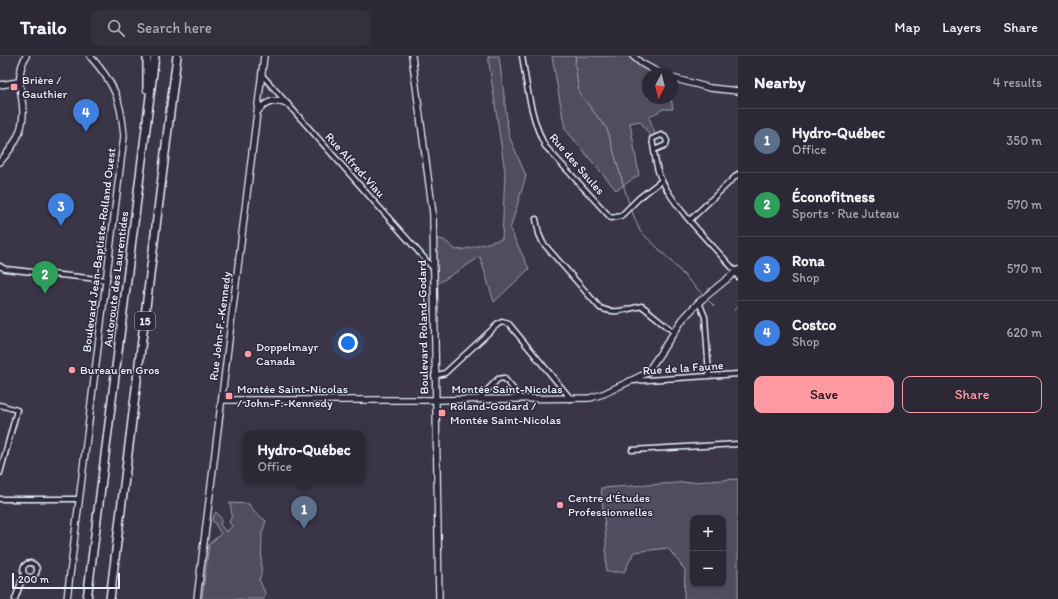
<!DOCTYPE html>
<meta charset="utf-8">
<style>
:root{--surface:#2c2836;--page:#34303e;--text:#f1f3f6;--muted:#a6a6ad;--line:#484451;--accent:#ff9aa2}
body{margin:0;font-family:Itim,sans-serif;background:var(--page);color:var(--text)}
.controls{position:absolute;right:12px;bottom:12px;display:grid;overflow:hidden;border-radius:8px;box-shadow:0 1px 3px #0004}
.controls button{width:36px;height:36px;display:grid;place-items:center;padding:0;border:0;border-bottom:1px solid var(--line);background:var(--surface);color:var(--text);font:20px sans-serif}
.compass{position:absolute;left:642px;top:12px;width:36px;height:36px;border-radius:50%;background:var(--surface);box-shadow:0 1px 3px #0004;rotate:187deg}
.scale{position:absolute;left:12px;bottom:10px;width:108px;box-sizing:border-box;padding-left:4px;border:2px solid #e8f1f8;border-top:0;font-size:11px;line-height:14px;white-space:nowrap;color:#e8f1f8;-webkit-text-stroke:3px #2f2a3d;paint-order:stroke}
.you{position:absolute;left:348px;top:287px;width:14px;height:14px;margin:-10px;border:3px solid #fff;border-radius:50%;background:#1a73e8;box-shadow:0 0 0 6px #1a73e833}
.badge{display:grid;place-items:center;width:26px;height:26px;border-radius:50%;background:var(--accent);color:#fff;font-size:13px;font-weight:700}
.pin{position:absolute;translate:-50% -33px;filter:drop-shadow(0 1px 2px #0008)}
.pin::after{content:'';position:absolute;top:21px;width:14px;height:12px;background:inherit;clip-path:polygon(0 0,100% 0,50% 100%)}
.popup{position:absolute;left:243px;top:375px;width:122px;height:52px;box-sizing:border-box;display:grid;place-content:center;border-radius:8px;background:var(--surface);filter:drop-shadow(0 1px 3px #0005);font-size:13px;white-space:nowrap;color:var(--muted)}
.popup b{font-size:15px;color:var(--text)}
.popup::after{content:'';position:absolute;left:50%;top:100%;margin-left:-8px;border:8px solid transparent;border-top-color:var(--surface)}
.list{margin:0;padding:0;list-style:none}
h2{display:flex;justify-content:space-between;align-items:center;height:52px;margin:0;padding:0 16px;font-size:17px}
h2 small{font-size:13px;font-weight:400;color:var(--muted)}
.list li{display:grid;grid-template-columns:26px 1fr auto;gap:12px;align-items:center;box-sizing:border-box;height:64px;padding:0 16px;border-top:1px solid var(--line)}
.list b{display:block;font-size:15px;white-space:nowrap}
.list p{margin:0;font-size:13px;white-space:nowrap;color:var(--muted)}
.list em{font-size:13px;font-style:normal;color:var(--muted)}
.actions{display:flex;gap:8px;padding:12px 16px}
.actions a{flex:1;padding:9px 0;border:1px solid var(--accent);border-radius:8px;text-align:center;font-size:14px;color:var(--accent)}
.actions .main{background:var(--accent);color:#111}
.icon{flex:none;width:22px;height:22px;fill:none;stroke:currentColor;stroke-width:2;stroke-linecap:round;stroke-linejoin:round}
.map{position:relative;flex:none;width:738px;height:543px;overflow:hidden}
header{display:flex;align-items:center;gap:24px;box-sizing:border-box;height:56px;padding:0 20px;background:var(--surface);border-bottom:1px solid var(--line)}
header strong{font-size:19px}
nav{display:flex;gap:22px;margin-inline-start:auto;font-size:14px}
.search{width:280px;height:36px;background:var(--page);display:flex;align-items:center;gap:10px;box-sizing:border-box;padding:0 14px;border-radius:8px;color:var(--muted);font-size:15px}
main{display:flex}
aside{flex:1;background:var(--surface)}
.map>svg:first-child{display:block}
.green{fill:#504e5f;stroke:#9ca0ac;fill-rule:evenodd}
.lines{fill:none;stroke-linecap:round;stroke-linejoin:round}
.stream{stroke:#a2a6b1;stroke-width:1}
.street-casing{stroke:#e8f1f8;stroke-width:7}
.secondary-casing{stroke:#e8f1f8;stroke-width:8}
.highway-casing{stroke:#e8f1f8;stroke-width:10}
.street{stroke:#2f2a3d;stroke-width:4}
.secondary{stroke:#2f2a3d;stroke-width:5.5}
.highway{stroke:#2f2a3d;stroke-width:7}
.poi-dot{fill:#ff9aa2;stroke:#2f2a3d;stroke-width:1.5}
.labels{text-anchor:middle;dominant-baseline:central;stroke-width:3;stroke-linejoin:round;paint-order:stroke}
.shield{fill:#2f2a3d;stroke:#b0b5c0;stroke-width:1}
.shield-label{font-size:11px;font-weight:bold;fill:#e8f1f8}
.poi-label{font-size:12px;fill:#e8f1f8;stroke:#2f2a3d;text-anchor:start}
.street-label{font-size:12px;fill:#e8f1f8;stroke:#2f2a3d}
</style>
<header>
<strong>Trailo</strong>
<div class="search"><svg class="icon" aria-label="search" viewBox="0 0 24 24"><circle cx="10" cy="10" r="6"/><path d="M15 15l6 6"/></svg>Search here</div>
<nav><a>Map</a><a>Layers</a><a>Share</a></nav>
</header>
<main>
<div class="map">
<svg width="738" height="543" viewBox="0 0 738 543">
<rect width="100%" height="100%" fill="#3a3648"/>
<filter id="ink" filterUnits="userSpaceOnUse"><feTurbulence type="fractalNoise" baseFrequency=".025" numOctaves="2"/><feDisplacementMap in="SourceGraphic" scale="8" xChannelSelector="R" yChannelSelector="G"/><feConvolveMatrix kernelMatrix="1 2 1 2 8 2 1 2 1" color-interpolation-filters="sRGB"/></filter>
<g filter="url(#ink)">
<path class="green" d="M488,0H499L509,80L526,120L510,173L529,213L494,246L480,201L434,230V182L444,184L456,194L466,193L502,183L505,116Z
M552,0H633L661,18H648V42H671L673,53H663L649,61L656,81L652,83L640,65L630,67L639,119L616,134L565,73Z
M738,423V543H684L685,514L668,492L634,496L624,516H606V483L601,432ZM693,462H723V528H693Z
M230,447L249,448L253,455L266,465L262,477L261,519L259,523L265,537L264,543H202L209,488L221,478L212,463L216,456L222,464L220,469L227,476L232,470L229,466L232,459Z"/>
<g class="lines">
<path class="stream" d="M576,0L575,8L579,37L607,73L629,148
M631,153L640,175L660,194L704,240
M706,242L714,250
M734,254L738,251"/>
<g class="street-casing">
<path id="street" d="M522,0C527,30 531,63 545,90L611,162L621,160L639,142L661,125
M262,19L433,212
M654,94L666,89L667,85L665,81L661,79L652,83C655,97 655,113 662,125C679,158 712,188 736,216L738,221
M536,163L539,178L543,187L600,252C616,259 626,253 642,250L674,276
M690,164L738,118
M0,210L5,213L107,224
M699,246L705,261L709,319
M434,320L445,317L498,268L502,266L509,268L571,343
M633,325L738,318
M479,343L498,323L504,322L522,343
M0,349L17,354L0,417
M632,394L738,388
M0,443H79
M23 514a7 7 0 1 1 14 0a7 7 0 1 1-14 0Z
M15,543L24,518"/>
</g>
<g class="secondary-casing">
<path id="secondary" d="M412,0L433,158L439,543
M633,0L641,7L661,18
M672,22L710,32L738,35
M0,29L18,26
M258,55C266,45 276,43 287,48
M0,106C12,92 23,77 23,57C23,36 14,22 26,0
M222,344H435L590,342L603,338L647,317L683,263L699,246L738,214
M67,543L124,80C121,44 115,28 90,0
M197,543L264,0"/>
</g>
<g class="highway-casing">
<path id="highway" d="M147,33V0
M87,543L155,0
M110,543L177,0"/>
</g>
<use href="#street" class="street"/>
<use href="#secondary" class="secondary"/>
<use href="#highway" class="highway"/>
</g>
</g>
<g class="poi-dot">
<rect x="10" y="27" width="8" height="8" rx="2"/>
<circle cx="248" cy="298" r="4"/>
<circle cx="72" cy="314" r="4"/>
<rect x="225" y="336" width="8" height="8" rx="2"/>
<rect x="438" y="353" width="8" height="8" rx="2"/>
<circle cx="560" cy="449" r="4"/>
</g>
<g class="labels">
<rect class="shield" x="135" y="256" width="20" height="18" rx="3"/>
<g class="shield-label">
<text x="145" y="265">15</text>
</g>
<g class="poi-label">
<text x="22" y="24">Brière /<tspan x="22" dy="14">Gauthier</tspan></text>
<text x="256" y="291">Doppelmayr<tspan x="256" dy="14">Canada</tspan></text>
<text x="80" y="314">Bureau en Gros</text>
<text x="237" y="333">Montée Saint-Nicolas<tspan x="237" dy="14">/ John-F.-Kennedy</tspan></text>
<text x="450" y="350">Roland-Godard /<tspan x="450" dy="14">Montée Saint-Nicolas</tspan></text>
<text x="568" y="442">Centre d'Études<tspan x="568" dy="14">Professionnelles</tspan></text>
</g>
<g class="street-label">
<text transform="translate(577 108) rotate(49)">Rue des Saules</text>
<text transform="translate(355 109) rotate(48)">Rue Alfred-Viau</text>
<text transform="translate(99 194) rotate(-83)">Boulevard Jean-Baptiste-Rolland Ouest</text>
<text transform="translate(116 223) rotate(-83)">Autoroute des Laurentides</text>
<text transform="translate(220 270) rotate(-83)">Rue John-F.-Kennedy</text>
<text transform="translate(423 271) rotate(-91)">Boulevard Roland-Godard</text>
<text transform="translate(683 312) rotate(-4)">Rue de la Faune</text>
<text x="507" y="333">Montée Saint-Nicolas</text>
</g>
</g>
</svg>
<div class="controls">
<button>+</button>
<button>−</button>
</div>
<svg class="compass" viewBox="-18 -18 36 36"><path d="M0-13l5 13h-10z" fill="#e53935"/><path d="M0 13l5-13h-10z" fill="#a6a6ad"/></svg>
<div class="scale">200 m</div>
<div class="you"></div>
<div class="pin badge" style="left:304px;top:473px;background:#5c6f8a">1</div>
<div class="popup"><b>Hydro-Québec</b>Office</div>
<div class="pin badge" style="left:45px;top:238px;background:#2e9e5b">2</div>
<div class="pin badge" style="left:61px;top:170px;background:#3f7fe0">3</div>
<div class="pin badge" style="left:86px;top:76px;background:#3f7fe0">4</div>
</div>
<aside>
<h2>Nearby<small>4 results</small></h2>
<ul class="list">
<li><span class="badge" style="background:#5c6f8a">1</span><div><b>Hydro-Québec</b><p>Office</p></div><em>350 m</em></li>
<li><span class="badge" style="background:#2e9e5b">2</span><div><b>Éconofitness</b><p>Sports · Rue Juteau</p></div><em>570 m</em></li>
<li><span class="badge" style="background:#3f7fe0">3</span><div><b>Rona</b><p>Shop</p></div><em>570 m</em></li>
<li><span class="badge" style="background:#3f7fe0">4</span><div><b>Costco</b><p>Shop</p></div><em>620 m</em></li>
</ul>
<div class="actions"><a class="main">Save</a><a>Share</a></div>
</aside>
</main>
